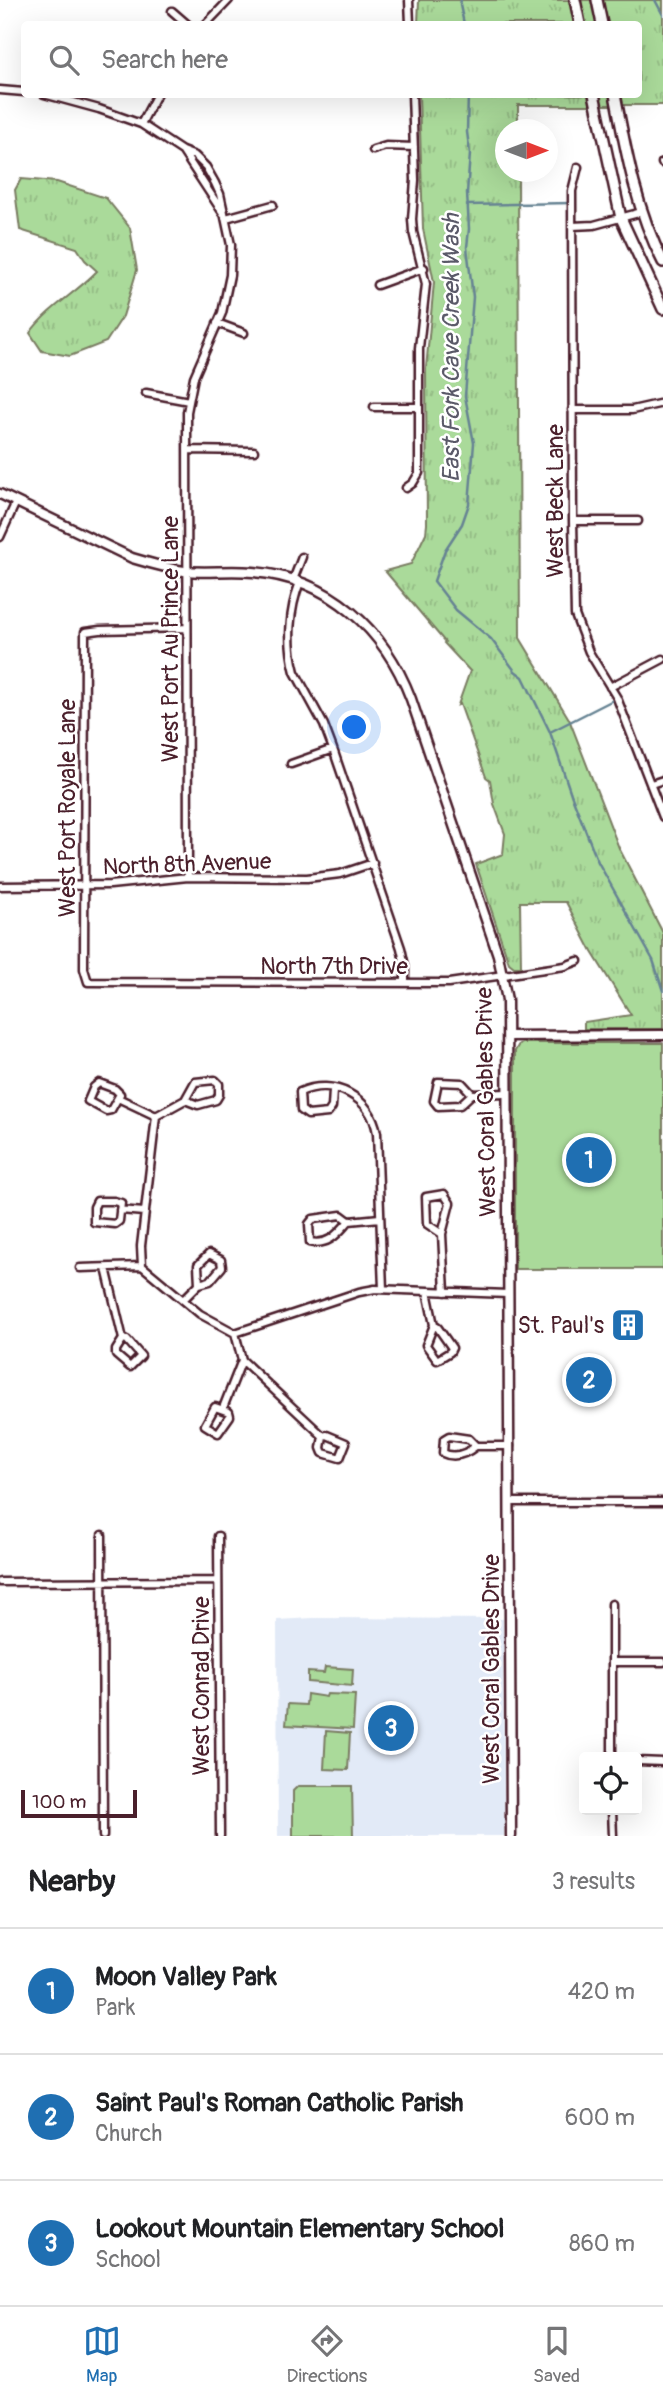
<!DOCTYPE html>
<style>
:root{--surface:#fff;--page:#f2f2f2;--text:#202124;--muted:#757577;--line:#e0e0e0;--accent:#1f6fb2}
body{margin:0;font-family:Pangolin,sans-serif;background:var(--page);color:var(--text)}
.controls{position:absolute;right:21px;bottom:21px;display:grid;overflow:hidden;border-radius:7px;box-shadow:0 7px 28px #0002}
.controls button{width:63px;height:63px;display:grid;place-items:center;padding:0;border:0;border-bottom:2px solid var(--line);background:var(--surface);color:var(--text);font:35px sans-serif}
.compass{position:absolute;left:495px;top:119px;width:63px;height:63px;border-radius:50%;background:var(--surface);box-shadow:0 7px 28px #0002;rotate:90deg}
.scale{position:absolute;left:21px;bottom:18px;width:116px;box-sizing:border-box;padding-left:7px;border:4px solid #4a1f2b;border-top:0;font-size:19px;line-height:24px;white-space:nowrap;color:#4a1f2b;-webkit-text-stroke:5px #fff;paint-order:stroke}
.you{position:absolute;left:355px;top:728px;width:24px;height:24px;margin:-18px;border:5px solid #fff;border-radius:50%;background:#1a73e8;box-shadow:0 0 0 10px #1a73e833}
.badge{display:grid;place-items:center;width:46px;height:46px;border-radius:50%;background:var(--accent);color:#fff;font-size:23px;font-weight:700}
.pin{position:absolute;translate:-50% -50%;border:4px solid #fff;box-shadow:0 2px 7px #0006}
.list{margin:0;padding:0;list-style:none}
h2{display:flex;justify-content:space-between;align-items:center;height:91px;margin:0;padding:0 28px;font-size:30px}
h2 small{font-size:23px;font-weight:400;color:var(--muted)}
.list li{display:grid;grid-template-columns:46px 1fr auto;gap:21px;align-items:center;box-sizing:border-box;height:126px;padding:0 28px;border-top:2px solid var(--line)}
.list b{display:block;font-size:26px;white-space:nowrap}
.list p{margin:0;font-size:23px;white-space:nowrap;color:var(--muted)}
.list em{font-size:23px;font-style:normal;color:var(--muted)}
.icon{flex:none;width:38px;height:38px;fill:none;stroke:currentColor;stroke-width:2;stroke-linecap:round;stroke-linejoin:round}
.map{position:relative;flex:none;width:663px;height:1836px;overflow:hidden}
.search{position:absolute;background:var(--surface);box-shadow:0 7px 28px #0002;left:21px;right:21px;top:21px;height:77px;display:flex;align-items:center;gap:18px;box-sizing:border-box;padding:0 24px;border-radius:7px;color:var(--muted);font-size:26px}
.sheet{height:469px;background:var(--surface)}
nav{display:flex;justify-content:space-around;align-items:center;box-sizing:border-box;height:98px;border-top:2px solid var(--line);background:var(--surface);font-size:19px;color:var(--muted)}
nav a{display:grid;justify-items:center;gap:4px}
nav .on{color:var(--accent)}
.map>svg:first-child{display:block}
.built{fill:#e2eaf7}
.grass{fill:url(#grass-tufts);stroke:#7a7c62;stroke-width:2}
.park{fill:#aada9a;stroke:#7a7c62;stroke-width:2}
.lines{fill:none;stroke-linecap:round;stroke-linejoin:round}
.stream{stroke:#668393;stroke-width:2.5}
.minor-casing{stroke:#4a1f2b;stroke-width:11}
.tertiary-casing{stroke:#4a1f2b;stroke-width:13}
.secondary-casing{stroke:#4a1f2b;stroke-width:14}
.minor{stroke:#fff;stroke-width:6}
.tertiary{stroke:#fff;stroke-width:8}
.secondary{stroke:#fff;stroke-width:9}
.labels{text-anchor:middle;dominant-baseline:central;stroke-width:5;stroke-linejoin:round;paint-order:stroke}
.street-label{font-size:23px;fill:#4a1f2b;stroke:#fff}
.poi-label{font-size:23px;fill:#4a1f2b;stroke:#fff;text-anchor:end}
.water-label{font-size:24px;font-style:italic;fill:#5a5968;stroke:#fff}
</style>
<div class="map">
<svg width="663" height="1836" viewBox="0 0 663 1836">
<defs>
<pattern id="grass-tufts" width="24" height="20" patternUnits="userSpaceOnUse" patternTransform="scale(1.75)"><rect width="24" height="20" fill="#aada9a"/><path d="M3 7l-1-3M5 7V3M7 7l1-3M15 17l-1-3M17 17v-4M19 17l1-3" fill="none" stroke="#94bb85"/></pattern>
</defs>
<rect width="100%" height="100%" fill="#fff"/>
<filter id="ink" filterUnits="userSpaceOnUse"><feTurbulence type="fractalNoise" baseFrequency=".0143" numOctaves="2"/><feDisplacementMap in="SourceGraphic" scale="14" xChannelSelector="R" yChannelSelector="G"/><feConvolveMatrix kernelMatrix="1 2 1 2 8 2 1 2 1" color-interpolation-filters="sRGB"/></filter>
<g filter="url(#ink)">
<path class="built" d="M313,1618L503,1619L504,1836H278L277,1620Z"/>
<path class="grass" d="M419,0H663V105H518V129L505,130V172H518L520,638L569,719L619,848L663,933V1029H584V1022L631,1015L592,952L566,902H520L521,967H514L509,963L476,864L503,854L505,834L494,804L490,780L486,777L460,704L458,705L470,671L444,643L445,642L385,571L411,564L426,533L427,524L426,369L434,282L423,229L419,95L638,94V24H418Z
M21,179L57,182L106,198L130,228L137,270L123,316L106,342L70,356L42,351L30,333C48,308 76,293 97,271L85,260L77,248L20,230L15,190Z"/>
<path class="park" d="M523,1043H663V1269H515V1051L519,1044Z
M325,1667L353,1669L352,1686L308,1682V1672L324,1673Z
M307,1694L326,1697L327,1694L355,1695L353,1729L286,1725L288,1704L306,1705Z
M326,1731L350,1733L348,1770L324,1769Z
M298,1786H352L353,1836H293V1791Z"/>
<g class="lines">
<path class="stream" d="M461,0L460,5L464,24
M655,0L663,15
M468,94L467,132L470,154L467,193L469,229L467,247L473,297L465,396L474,443L469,504L462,524L445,550L434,581L456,610L491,639L515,671L523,677L550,732L571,794L598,862L653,960L663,991
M467,205L572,203
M550,732L617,698"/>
<g class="minor-casing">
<path id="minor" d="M409,0L410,24
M172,11L187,24
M206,24L229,0
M0,90L24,92
M44,94L99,109L141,124L182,151L195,156L206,167L215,183L220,194L231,245L230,275L222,313L194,377L187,412L188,877
M141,124L157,94
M373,150L386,146L414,147
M183,152L223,213
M662,163H663
M578,167L572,191L573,521L575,615L589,652L617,698L663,817
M226,218L273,205
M572,226L594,225L642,212
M377,285L424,268
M217,323L244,333
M146,393L189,401
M374,407H418
M572,410H632L663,403
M187,450L254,451
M406,488L413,483L419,473V348L426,284L413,232L412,219L415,180L412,94
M573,521H638
M0,537L16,502
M293,580L302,557
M300,582C289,610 287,643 295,672L324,725L333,749L401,948L405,966V983
M187,628L100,630L85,632L84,969L88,982L449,983L565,966L578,961
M610,687L663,659
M291,764L333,749
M651,784L663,780
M0,886L110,885L188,877L307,878L340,874L373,863
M215,1080L219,1084V1095L216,1100L198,1105L185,1100L195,1082Z
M99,1083L115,1089L120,1094L111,1110L106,1111L88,1101L94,1087Z
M333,1090L332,1107L328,1113L308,1115L301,1110L300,1092C334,1077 371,1097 377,1133L383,1289
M472,1094L462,1083L438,1082L434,1101L438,1106L460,1105L472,1094L508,1093
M118,1098L156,1116
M97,1201H114L121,1203L119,1221L115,1224L94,1222V1207Z
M120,1210L144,1212
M341,1215L349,1221C338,1233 329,1246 310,1242L309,1224L313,1219Z
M349,1221L380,1218
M442,1234L427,1224L426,1197L444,1194L450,1203L442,1234L445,1292
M209,1254L221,1260L222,1267L210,1281L199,1284L198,1265Z
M142,1266L141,1246L156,1116L185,1100
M80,1268L142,1266L200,1314L235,1333L359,1292L375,1289L508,1294
M106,1268L123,1339L127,1340L141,1356L130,1367L116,1355V1350L123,1339
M427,1291L434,1325
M183,1300L199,1284
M434,1325L438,1328L452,1348L450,1352L437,1360L426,1345Z
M235,1333L242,1360L323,1436L327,1435L346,1443L340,1458L323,1453L321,1448L323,1436
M215,1407L229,1412L230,1416L218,1433L205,1425Z
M223,1408L242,1360
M476,1446L469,1439L449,1436L444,1439L443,1453C455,1459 466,1454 476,1446H510
M510,1502H663
M102,1535L103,1836
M218,1536L220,1836
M0,1582L218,1581
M612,1604V1757
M612,1662H663
M637,1761L663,1762
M612,1810L613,1836"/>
</g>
<g class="tertiary-casing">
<path id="tertiary" d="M0,494L132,558C149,563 166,568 184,571C207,573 230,570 253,572C330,578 385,630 411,699L498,955L507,1000L511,1836
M508,1036L663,1035"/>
</g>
<g class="secondary-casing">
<path id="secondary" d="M575,0L580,24
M597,0L602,24
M594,94L621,218L663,309
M615,94C626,152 636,209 663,262"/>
</g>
<use href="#minor" class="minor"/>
<use href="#tertiary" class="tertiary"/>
<use href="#secondary" class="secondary"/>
</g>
</g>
<defs>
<g id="building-square" transform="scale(1.75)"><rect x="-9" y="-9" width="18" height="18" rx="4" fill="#1f6fb2" stroke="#fff"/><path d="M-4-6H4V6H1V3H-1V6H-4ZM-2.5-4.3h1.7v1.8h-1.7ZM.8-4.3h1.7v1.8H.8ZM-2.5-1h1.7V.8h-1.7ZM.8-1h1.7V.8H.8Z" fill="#fff"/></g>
</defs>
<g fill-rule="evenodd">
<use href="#building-square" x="628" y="1325"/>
</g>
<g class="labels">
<g class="street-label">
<text transform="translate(555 501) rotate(-90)">West Beck Lane</text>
<text transform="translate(170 639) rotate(-90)">West Port Au Prince Lane</text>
<text transform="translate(67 808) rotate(-90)">West Port Royale Lane</text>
<text transform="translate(187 864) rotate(-2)">North 8th Avenue</text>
<text x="334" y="966">North 7th Drive</text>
<text transform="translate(486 1102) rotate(-91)">West Coral Gables Drive</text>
<text transform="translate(491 1669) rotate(-90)">West Coral Gables Drive</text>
<text transform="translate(201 1686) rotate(-90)">West Conrad Drive</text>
</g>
<g class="poi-label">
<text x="604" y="1325">St. Paul's</text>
</g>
<g class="water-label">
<text transform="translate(451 348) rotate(-90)">East Fork Cave Creek Wash</text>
</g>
</g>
</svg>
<div class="controls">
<button><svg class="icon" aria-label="locate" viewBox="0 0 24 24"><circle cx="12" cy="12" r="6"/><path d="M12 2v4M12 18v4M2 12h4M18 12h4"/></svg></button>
</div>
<svg class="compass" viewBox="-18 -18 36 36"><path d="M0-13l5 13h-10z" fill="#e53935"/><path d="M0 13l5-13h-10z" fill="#757577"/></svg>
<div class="scale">100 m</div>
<div class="you"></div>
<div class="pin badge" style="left:589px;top:1160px">1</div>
<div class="pin badge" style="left:589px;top:1380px">2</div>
<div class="pin badge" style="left:391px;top:1728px">3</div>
<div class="search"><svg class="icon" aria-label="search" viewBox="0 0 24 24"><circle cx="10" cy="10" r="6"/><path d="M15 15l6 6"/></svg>Search here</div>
</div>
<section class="sheet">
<h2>Nearby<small>3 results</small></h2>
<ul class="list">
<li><span class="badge">1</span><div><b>Moon Valley Park</b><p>Park</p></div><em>420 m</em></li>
<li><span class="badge">2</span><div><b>Saint Paul's Roman Catholic Parish</b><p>Church</p></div><em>600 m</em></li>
<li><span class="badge">3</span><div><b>Lookout Mountain Elementary School</b><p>School</p></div><em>860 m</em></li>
</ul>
</section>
<nav>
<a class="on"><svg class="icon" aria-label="map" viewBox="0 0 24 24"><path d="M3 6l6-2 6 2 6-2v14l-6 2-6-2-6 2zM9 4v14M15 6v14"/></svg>Map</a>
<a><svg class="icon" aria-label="directions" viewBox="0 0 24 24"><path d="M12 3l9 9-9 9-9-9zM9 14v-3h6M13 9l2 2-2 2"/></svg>Directions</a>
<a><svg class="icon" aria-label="saved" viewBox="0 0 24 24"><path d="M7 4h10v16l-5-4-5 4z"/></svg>Saved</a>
</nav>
